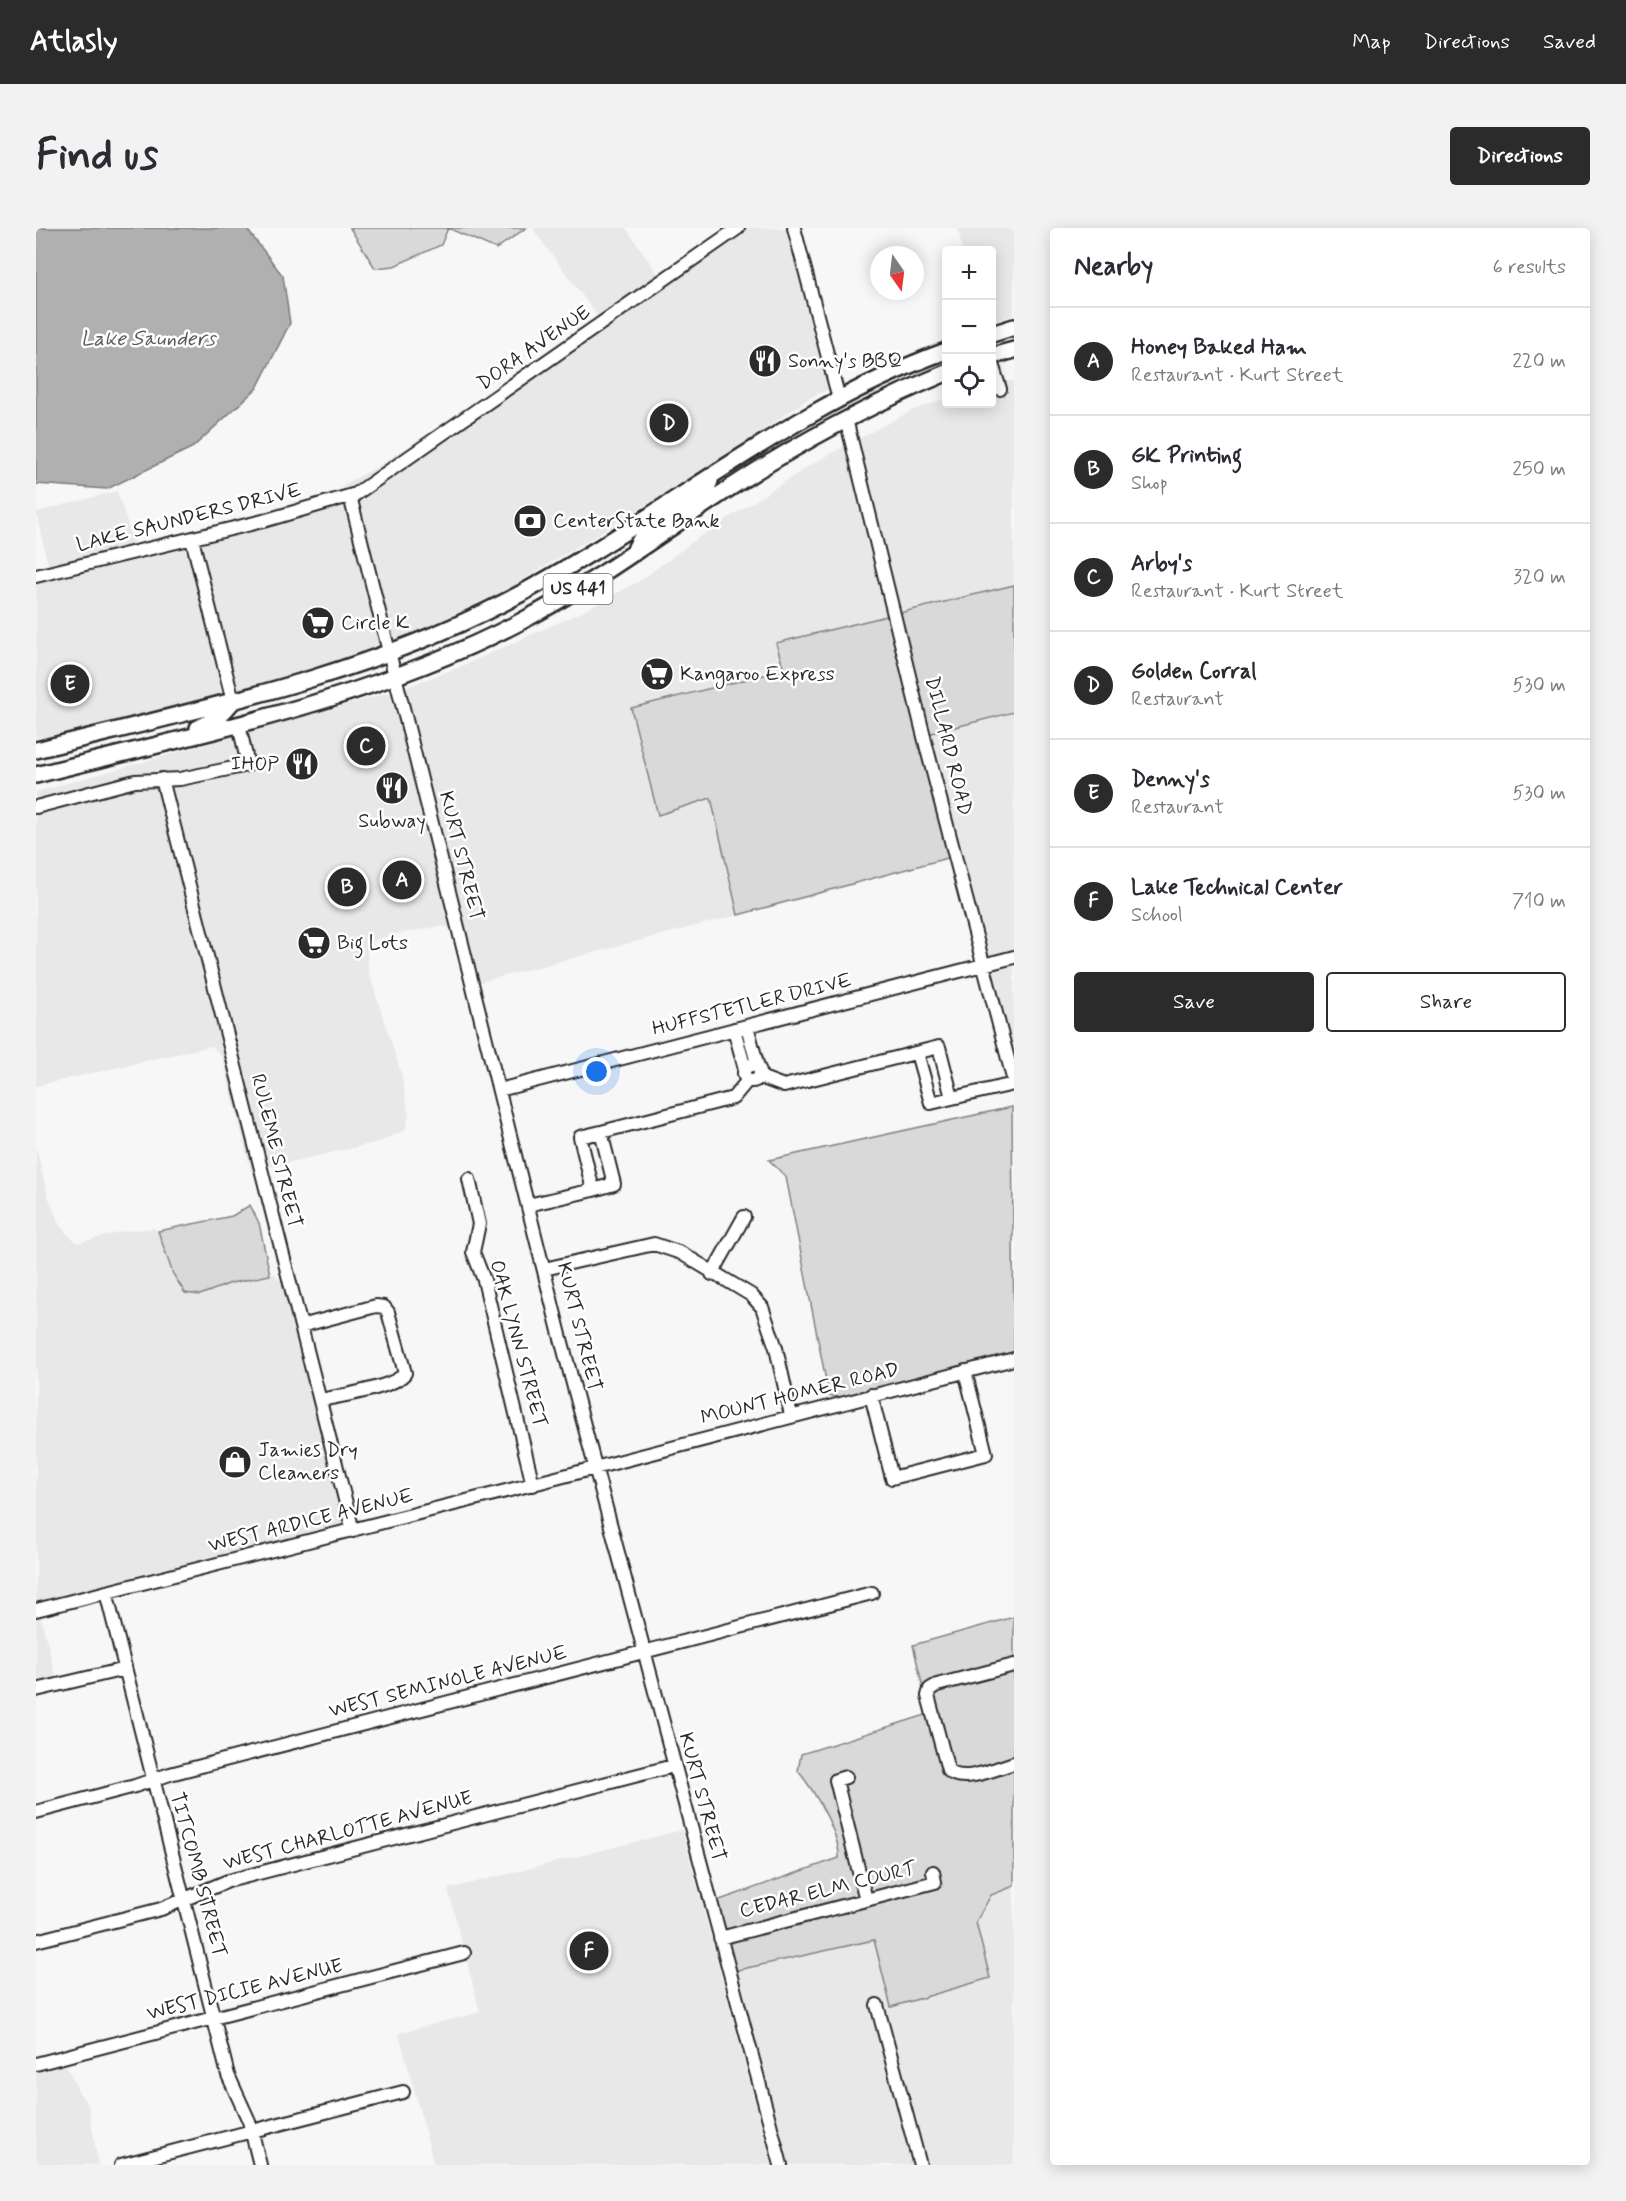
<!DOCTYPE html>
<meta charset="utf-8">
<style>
:root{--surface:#fff;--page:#f2f2f3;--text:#2b2b33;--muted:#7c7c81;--line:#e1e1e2;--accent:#2b2b2b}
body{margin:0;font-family:Mynerve,sans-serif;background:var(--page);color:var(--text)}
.controls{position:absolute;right:18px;top:18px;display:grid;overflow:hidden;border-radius:6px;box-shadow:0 3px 15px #0003}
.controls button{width:54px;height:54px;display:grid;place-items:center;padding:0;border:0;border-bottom:2px solid var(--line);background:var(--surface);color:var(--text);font:30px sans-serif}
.compass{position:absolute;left:834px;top:18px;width:54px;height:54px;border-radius:50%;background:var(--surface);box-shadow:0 3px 15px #0003;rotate:166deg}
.you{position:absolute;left:561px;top:844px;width:21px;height:21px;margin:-15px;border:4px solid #fff;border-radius:50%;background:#1a73e8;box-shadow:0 0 0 9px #1a73e833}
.badge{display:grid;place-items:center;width:39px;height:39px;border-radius:50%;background:var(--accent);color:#fff;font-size:20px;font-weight:700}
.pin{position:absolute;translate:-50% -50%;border:3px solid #fff;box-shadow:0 2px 6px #0006}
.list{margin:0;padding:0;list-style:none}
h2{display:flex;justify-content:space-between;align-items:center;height:78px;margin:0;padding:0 24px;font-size:26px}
h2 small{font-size:20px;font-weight:400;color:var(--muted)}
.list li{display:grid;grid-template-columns:39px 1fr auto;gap:18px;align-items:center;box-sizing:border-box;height:108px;padding:0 24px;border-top:2px solid var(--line)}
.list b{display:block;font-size:22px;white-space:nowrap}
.list p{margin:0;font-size:20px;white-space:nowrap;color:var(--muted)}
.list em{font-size:20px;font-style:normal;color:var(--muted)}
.actions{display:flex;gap:12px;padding:18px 24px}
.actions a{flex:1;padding:14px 0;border:2px solid var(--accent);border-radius:6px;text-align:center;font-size:21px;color:var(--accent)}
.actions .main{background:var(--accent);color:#fff}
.icon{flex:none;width:33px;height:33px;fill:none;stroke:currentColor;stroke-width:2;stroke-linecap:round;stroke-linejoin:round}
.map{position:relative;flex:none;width:978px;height:1937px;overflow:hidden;border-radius:6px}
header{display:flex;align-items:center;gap:36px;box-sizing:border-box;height:84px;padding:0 30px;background:var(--accent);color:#fff}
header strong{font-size:28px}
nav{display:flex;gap:33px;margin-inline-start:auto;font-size:21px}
.intro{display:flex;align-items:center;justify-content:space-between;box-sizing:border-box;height:144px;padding:0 36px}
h1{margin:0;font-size:42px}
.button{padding:15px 27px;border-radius:6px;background:var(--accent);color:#fff;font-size:21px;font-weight:700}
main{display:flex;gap:36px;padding:0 36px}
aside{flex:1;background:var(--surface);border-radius:6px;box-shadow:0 3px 15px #0003}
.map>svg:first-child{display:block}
.built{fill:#e8e8e8}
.green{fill:#d9d9d9;stroke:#828282;stroke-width:1.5}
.water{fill:#b0b0b0;stroke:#7b7b7b;stroke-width:1.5}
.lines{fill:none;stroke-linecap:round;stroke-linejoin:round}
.minor-casing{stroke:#2b2b2b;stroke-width:16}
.major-casing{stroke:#2b2b2b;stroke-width:20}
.minor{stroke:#fff;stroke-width:12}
.major{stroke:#fff;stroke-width:15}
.labels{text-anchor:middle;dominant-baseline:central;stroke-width:5;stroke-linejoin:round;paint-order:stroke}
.shield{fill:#fff;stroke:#6b6b6b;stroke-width:1.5}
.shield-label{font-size:18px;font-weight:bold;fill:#2b2b2b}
.street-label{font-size:20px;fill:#2b2b2b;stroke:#fff}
.poi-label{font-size:20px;fill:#2b2b2b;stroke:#fff;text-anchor:start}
.water-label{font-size:21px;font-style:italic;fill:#5a5a5a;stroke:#fff}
</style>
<header>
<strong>Atlasly</strong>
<nav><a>Map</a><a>Directions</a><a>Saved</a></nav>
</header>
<div class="intro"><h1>Find us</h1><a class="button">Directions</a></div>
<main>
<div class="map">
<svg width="978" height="1937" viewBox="0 0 978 1937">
<rect width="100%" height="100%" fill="#f7f7f7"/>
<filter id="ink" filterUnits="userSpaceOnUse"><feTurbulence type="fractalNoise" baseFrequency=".0167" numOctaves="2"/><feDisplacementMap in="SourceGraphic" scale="12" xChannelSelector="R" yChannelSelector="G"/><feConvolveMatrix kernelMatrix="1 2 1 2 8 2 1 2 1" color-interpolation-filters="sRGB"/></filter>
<g filter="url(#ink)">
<path class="built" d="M496,0H590L624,49L564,91Z
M710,0H754L793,161L770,172L698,223L421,392L357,420L319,271L341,260Z
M922,0H978V87L956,94V22H926Z
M511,129L336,251L308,265L307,257L339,240Z
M978,152V357L863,385L820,212L879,181L910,171V176H956V158Z
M812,216L855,387L741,415L749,442L595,480L675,569L702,687L441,755L367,460L421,440L544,385L605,352L666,307L776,236Z
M81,263L101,325L152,313L191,466L0,511V350L14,346L0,284Z
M311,274L349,423L199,464L161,315Z
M359,463L418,700L405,698L355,707L337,713L331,724L332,742L365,845L373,888L369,902L343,914L215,943L187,831L176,818L0,858V564Z
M978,484V725L951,731L892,506Z
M978,734V837L953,741Z
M0,918L11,965L21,991L30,1005L42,1015L88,1003L119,1000L131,1024L164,1067L195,1055L238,1046L251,1061L316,1294L296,1302L0,1376Z
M0,1386H4L22,1458L0,1464Z
M646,1602L736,1937H398L363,1805L444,1784L412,1661Z
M978,1658V1937H750L697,1743L838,1712L954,1750L940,1694L955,1667Z
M28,1832L41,1861L53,1879L62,1937H0V1833Z"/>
<path class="green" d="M314,0H490L460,21L412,0L405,17L358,38L339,40Z
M978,357V484L892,506L863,385Z
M855,387L915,629L702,687L675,570L622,587L595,480L748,442L740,415Z
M976,879L978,1125L808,1169L793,1168L750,949L733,932Z
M214,977L223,995L234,1047L195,1055L164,1067L149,1065L137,1046L122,1003L196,988Z
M978,1389V1658L955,1667L940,1694L954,1750L855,1779L838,1712L697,1743L678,1674L803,1630C804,1606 778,1562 762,1543L765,1526L893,1486L877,1417Z"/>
<path class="water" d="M0,0H210L247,48L254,95L221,160L157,219L71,261L0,256Z"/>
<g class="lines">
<g class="minor-casing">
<path id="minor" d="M758,0L803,171
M956,136L964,161
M810,191L891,521L978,854
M314,268L524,1107L745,1937
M156,311L197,473
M0,348L227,293L320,266L702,0
M126,551L317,1303
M0,579L99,553L144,551L212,537L203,497
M711,798L722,839
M698,801L709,841
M708 845a8 8 0 1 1 16 0a8 8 0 1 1-16 0Z
M724,849L748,858L903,819L916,870L895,875L881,825
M463,862L978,729
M916,870L978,856
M565,904L578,956L557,962L544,909L565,904L697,870L712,852
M433,951L443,996L437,1024L448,1052L497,1257
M492,977L557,962
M508,1041L618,1016L645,1025L715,1067L726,1079L740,1120L755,1187
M676,1046L708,989
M265,1098L340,1078L348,1079L352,1084L369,1145C359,1160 303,1168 284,1172
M835,1167L856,1250L950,1226L929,1143
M70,1364L192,1847L213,1893L224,1937
M0,1382C327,1301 652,1216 978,1131
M978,1437L901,1457L894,1461L892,1468L912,1542C925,1557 961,1540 978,1535
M0,1462L89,1441
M810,1549L800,1552L830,1672
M0,1584L99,1558L134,1546L836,1365
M684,1710L899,1654L897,1644
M0,1713L125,1681L192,1653L637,1538
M841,1777L884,1937
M0,1836L428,1725
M85,1937L367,1864"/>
</g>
<g class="major-casing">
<path id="major" d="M956,106L978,99
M956,128L978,122
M598,325C608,288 665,282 674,253
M162,500L182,490L197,473
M0,522C159,482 322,450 469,374C620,296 749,181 910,123
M0,547C165,505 332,473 484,394C573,348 650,285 735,234C791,200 850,170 910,145"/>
</g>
<use href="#minor" class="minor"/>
<use href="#major" class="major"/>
</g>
</g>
<defs>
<g id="restaurant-disc" transform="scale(1.725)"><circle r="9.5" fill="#2b2b2b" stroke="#fff"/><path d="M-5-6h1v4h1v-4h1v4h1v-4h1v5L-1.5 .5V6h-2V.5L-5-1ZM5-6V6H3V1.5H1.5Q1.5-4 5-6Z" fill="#fff"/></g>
<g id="bank-disc" transform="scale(1.725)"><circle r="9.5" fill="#2b2b2b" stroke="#fff"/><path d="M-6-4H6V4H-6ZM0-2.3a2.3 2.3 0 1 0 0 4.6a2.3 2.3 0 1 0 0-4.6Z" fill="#fff"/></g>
<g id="supermarket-disc" transform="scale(1.725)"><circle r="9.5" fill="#2b2b2b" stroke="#fff"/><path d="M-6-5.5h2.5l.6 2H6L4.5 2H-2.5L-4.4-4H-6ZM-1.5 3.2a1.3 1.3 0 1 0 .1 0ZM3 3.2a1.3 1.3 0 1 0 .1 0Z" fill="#fff"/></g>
<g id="shop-disc" transform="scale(1.725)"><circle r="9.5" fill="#2b2b2b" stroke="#fff"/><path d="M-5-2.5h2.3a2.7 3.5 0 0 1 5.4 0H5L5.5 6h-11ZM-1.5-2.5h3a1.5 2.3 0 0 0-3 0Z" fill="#fff"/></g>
</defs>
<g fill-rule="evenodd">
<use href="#restaurant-disc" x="729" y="133"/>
<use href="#bank-disc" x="494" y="293"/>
<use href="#supermarket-disc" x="282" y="395"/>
<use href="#supermarket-disc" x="621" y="446"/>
<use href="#restaurant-disc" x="266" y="536"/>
<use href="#restaurant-disc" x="356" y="560"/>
<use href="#supermarket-disc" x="278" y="715"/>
<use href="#shop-disc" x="199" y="1234"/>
</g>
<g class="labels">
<rect class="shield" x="507.5" y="346" width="69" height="30" rx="4.5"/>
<g class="shield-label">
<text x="542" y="361">US 441</text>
</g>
<g class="street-label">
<text transform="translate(498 120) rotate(-35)">DORA AVENUE</text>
<text transform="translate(153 290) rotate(-14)">LAKE SAUNDERS DRIVE</text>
<text transform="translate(912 518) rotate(76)">DILLARD ROAD</text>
<text transform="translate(425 628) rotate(76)">KURT STREET</text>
<text transform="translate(716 777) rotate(-14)">HUFFSTETLER DRIVE</text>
<text transform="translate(240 923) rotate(76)">RULEME STREET</text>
<text transform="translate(543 1099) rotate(76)">KURT STREET</text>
<text transform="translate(482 1116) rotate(75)">OAK LYNN STREET</text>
<text transform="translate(764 1166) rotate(-14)">MOUNT HOMER ROAD</text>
<text transform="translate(275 1293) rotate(-14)">WEST ARDICE AVENUE</text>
<text transform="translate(412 1454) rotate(-14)">WEST SEMINOLE AVENUE</text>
<text transform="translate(666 1569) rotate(75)">KURT STREET</text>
<text transform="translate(312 1603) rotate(-15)">WEST CHARLOTTE AVENUE</text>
<text transform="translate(162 1647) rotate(75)">TITCOMB STREET</text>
<text transform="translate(792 1662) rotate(-14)">CEDAR ELM COURT</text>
<text transform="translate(209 1762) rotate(-14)">WEST DICIE AVENUE</text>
</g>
<g class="poi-label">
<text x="752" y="133">Sonny's BBQ</text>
<text x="517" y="293">CenterState Bank</text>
<text x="305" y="395">Circle K</text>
<text x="644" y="446">Kangaroo Express</text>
<text x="243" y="536" text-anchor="end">IHOP</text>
<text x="356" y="593" text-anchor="middle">Subway</text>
<text x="301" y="715">Big Lots</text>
<text x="222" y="1222">Jamies Dry<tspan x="222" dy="23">Cleaners</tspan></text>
</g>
<g class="water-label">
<text x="112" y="111">Lake Saunders</text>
</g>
</g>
</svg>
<div class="controls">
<button>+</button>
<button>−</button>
<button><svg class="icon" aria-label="locate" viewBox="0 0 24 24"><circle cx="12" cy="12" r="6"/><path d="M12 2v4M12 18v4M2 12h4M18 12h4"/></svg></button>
</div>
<svg class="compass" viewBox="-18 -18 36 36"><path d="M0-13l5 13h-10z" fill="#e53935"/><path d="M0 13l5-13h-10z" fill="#7c7c81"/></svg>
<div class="you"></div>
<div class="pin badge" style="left:366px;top:652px">A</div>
<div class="pin badge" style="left:311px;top:659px">B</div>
<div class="pin badge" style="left:330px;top:518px">C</div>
<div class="pin badge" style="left:633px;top:195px">D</div>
<div class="pin badge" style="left:34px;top:456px">E</div>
<div class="pin badge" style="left:553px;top:1723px">F</div>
</div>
<aside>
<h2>Nearby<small>6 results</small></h2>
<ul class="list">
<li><span class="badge">A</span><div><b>Honey Baked Ham</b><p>Restaurant · Kurt Street</p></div><em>220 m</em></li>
<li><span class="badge">B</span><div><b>GK Printing</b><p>Shop</p></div><em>250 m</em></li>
<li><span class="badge">C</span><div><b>Arby's</b><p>Restaurant · Kurt Street</p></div><em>320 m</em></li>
<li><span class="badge">D</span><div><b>Golden Corral</b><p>Restaurant</p></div><em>530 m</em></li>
<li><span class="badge">E</span><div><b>Denny's</b><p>Restaurant</p></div><em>530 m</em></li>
<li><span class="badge">F</span><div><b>Lake Technical Center</b><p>School</p></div><em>710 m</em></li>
</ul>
<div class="actions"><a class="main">Save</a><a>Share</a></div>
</aside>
</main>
